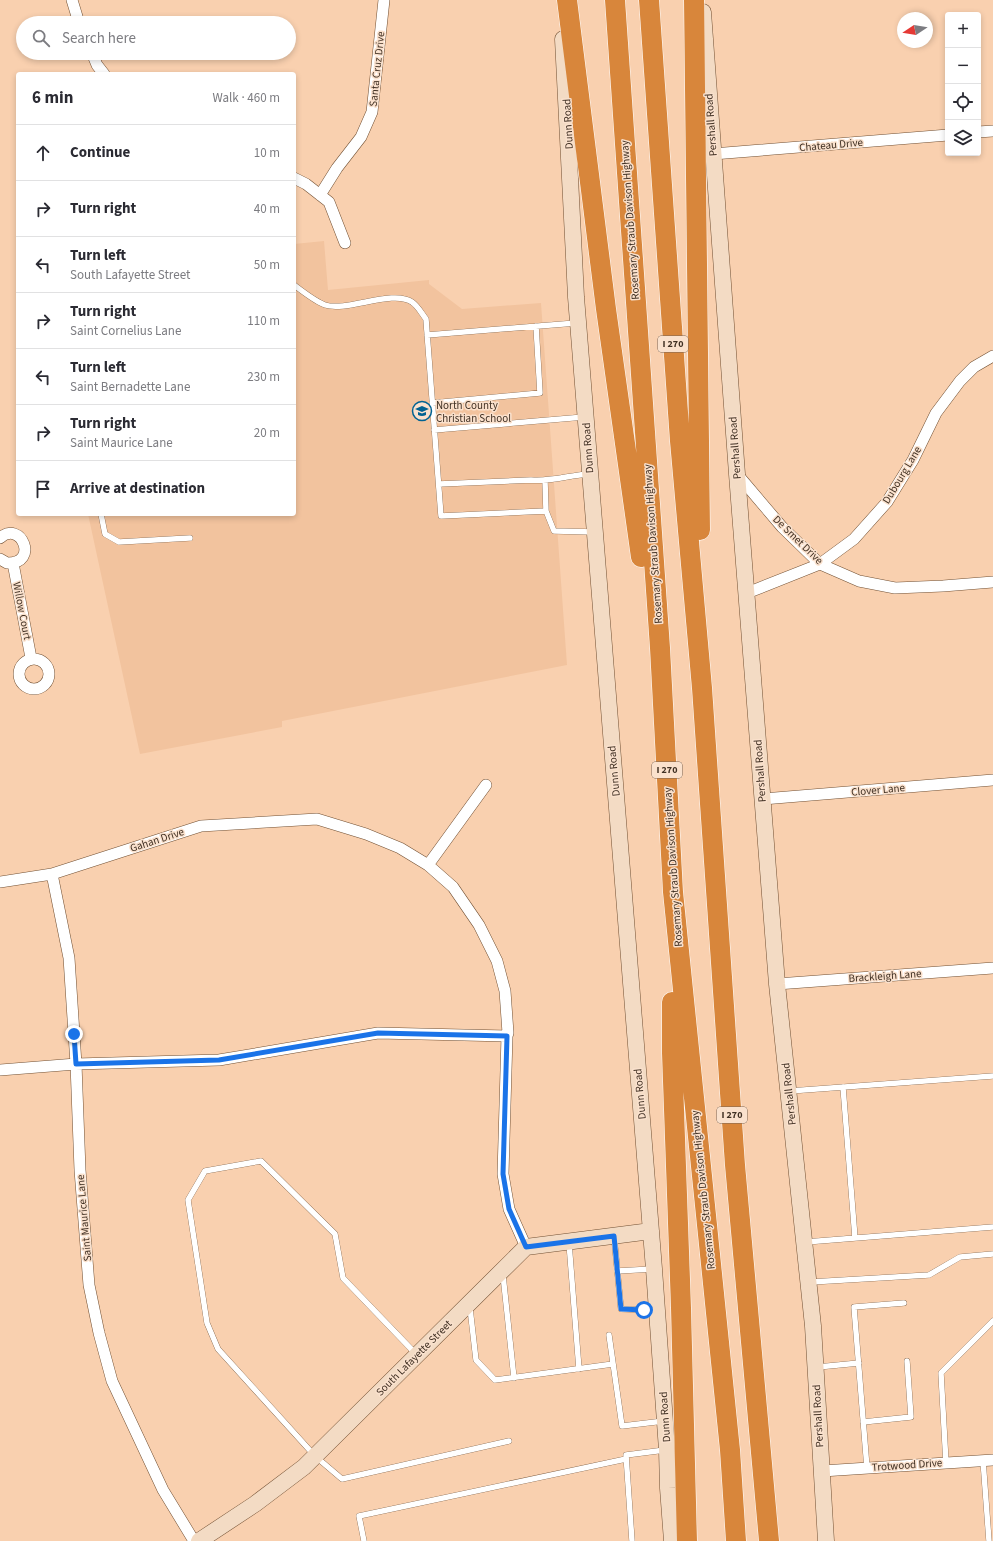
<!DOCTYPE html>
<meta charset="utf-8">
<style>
:root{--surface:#fff;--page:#f2f2f3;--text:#2b2b33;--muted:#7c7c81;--line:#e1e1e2}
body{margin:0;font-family:"Source Sans 3",sans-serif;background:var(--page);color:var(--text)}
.controls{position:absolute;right:12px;top:12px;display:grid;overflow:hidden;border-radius:4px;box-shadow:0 2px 6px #0003}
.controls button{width:36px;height:36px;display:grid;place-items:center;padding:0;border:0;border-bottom:1px solid var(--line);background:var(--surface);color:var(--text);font:20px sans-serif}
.compass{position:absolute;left:897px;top:12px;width:36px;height:36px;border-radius:50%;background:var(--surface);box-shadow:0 2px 6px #0003;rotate:258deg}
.stop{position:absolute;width:12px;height:12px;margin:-9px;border:3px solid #1a73e8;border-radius:50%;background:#fff}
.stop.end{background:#1a73e8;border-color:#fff;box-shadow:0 1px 4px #0008}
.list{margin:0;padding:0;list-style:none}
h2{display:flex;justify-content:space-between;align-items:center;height:52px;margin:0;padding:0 16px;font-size:17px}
h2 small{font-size:13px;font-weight:400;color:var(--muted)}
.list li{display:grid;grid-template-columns:26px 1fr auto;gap:12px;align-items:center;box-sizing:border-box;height:56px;padding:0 16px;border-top:1px solid var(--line)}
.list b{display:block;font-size:15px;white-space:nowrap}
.list p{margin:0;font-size:13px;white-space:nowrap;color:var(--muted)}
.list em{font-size:13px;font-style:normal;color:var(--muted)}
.icon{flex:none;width:22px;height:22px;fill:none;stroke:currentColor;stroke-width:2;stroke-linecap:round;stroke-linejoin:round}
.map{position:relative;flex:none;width:993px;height:1541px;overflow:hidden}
.search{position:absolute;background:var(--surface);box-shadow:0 2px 6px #0003;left:16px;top:16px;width:280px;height:44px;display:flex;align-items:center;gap:10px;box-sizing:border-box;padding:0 14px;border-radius:22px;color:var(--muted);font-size:15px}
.panel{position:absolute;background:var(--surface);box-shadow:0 2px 6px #0003;left:16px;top:72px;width:280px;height:444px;border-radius:4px}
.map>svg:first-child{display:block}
.built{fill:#f2c39e}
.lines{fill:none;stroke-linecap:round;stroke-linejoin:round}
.lane-casing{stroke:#725033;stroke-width:6}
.street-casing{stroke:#725033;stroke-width:12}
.secondary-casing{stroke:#725033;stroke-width:17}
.highway-casing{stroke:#fff;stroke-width:21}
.lane{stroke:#fff;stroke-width:5.5}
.street{stroke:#fff;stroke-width:11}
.secondary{stroke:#f3dbc4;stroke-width:16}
.highway{stroke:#d8863b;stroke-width:20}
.route{stroke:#1a73e8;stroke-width:5}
.labels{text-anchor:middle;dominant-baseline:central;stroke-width:3;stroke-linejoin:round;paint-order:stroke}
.shield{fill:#fae1cd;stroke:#786556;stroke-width:1}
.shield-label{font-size:10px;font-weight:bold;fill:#403023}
.street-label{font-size:11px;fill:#403023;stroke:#fae1cd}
.poi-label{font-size:11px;fill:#403023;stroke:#fae1cd;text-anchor:start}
</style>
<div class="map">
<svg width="993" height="1541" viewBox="0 0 993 1541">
<rect width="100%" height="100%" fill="#f9d0af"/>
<path class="built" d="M324,241L328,290L429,280V284L462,309L541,303L567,665L282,721V727L140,754L88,514H294V244Z"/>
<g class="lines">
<g class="lane-casing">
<path id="lane" d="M294,285C302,291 316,302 325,305C347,312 393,289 412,302C418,306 422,314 426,319L441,516L546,511
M427,335L576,323
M432,403L540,393L536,326
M434,430L584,417
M545,481L546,511L554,531L594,532
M439,484L531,480C551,482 570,475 589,474
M101,514L105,534L119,542L190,538
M843,1087L855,1238
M790,1091L993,1076
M614,1236L621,1309L655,1310
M806,1242L993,1227
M569,1243L579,1369
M617,1271L653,1269
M503,1275L514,1378
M811,1282L929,1275L960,1257L993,1254
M470,1308L476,1360L495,1380L613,1364
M609,1335L622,1426L664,1421
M416,1354L343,1278L335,1234L261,1161L205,1171L188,1200L207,1323L218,1349L315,1456L342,1479L509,1441
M818,1367L859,1363
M863,1422L911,1417L907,1361
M983,1460L989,1541
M946,1463L941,1373L993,1321
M867,1468L854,1307L904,1303
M364,1541L359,1516L626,1459
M632,1541L626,1455L665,1450"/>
</g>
<g class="street-casing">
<path id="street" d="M72,0L79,23
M92,53L97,65L104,74
M978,132L993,131
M713,154L948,135
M294,178L306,184L329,202L345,243
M320,195L337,168L361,137L372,112L384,0
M737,474L782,527L820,564L859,581L895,588L943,586L993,582
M0,538C21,519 40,564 7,563L0,559
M13,563L31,658
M747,593L820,564L854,539L887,502L913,460L936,413L960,381L974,367L993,356
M19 674a15 15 0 1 1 30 0a15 15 0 1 1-30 0Z
M763,799L993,780
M428,865L486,785
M52,874L69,958L76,1064L80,1170L89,1285L99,1333L112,1381L163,1490L194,1541
M0,882L52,874L201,826L317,819L366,834L400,848L428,865L453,887L479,925L497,961L505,991L508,1033L507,1036L503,1174L509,1209L526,1247
M777,984L993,968
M0,1070L76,1064L219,1060L378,1033L507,1036
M822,1471L993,1460"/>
</g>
<g class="secondary-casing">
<path id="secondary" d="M703,12L737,474L777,984L813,1326L826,1541
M563,39L576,297L654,1269L667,1450L668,1488L672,1541
M199,1541L255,1504L304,1467L526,1247L651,1231"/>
</g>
<g class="highway-casing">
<path id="highway" d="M567,0L606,309L641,557
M615,0L660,648L673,892L730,1450L736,1541
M649,0L680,441L702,688L735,1165L769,1541
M694,0L700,530
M672,1002V1053L681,1308L687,1541"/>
</g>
<use href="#lane" class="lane"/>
<use href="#street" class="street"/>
<use href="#secondary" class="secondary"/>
<use href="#highway" class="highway"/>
</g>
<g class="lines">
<path class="route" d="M74,1034L76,1064L219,1060L378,1033L507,1036L503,1174L509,1209L526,1247L614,1236L621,1309L644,1310"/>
</g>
<defs>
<g id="school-ring" transform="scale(1)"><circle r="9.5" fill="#fae1cd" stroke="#016292" stroke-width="1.5"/><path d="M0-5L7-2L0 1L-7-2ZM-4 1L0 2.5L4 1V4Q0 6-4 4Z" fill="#016292"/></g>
</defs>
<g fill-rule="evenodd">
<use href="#school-ring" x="422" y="411"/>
</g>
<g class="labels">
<g class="shield">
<rect x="658" y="336" width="30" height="16" rx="3"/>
<rect x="652" y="762" width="30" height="16" rx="3"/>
<rect x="717" y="1107" width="30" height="16" rx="3"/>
</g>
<g class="shield-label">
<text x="673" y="344">I 270</text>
<text x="667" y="770">I 270</text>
<text x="732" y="1115">I 270</text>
</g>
<g class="street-label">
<text transform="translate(377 69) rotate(-84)">Santa Cruz Drive</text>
<text transform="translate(568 124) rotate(-93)">Dunn Road</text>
<text transform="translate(711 125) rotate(-94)">Pershall Road</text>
<text transform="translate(831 145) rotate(-5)">Chateau Drive</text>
<text transform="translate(630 220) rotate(-94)">Rosemary Straub Davison Highway</text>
<text transform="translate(588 448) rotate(-94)">Dunn Road</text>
<text transform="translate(735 448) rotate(-94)">Pershall Road</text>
<text transform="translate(902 475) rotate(-59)">Dubourg Lane</text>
<text transform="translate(798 540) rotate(44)">De Smet Drive</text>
<text transform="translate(653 544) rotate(-94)">Rosemary Straub Davison Highway</text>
<text transform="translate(22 611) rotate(79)">Willow Court</text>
<text transform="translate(614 771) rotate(-95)">Dunn Road</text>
<text transform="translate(760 771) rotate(-94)">Pershall Road</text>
<text transform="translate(878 790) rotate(-5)">Clover Lane</text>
<text transform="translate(157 840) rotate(-18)">Gahan Drive</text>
<text transform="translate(673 867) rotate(-94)">Rosemary Straub Davison Highway</text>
<text transform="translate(885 976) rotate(-4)">Brackleigh Lane</text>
<text transform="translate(640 1094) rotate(-95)">Dunn Road</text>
<text transform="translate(789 1094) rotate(-96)">Pershall Road</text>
<text transform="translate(703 1190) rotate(-96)">Rosemary Straub Davison Highway</text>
<text transform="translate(84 1218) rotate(-95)">Saint Maurice Lane</text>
<text transform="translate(414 1358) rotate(-45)">South Lafayette Street</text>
<text transform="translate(818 1416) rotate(-93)">Pershall Road</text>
<text transform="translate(665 1417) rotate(-94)">Dunn Road</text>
<text transform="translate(907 1465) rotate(-4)">Trotwood Drive</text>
</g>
<g class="poi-label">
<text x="436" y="405">North County<tspan x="436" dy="13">Christian School</tspan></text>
</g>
</g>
</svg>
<div class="controls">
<button>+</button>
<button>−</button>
<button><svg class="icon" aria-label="locate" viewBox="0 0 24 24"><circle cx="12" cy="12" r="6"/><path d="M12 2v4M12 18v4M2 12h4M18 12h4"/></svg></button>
<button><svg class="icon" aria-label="layers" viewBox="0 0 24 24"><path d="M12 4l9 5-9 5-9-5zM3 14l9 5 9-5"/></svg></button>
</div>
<svg class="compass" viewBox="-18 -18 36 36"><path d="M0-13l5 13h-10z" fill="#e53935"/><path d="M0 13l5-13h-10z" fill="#7c7c81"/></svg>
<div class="stop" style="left:644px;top:1310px"></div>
<div class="stop end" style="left:74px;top:1034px"></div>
<div class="search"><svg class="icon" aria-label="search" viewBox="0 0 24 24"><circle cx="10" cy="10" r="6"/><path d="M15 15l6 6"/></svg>Search here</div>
<section class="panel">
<h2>6 min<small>Walk · 460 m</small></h2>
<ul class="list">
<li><svg class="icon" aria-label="ahead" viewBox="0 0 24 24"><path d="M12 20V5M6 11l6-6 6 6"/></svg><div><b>Continue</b></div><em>10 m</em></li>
<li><svg class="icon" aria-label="right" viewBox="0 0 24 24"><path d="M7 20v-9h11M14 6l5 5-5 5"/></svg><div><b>Turn right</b></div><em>40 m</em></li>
<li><svg class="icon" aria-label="left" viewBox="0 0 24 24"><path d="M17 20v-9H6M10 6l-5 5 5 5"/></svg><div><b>Turn left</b><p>South Lafayette Street</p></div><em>50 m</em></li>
<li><svg class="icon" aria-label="right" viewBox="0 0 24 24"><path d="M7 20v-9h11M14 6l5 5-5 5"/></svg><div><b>Turn right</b><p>Saint Cornelius Lane</p></div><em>110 m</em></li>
<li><svg class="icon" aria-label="left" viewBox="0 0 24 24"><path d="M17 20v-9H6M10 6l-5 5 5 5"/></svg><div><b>Turn left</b><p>Saint Bernadette Lane</p></div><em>230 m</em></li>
<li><svg class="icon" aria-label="right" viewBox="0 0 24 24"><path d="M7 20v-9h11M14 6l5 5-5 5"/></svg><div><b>Turn right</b><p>Saint Maurice Lane</p></div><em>20 m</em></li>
<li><svg class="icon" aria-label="arrive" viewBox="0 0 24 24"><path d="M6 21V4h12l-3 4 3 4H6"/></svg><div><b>Arrive at destination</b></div></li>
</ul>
</section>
</div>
